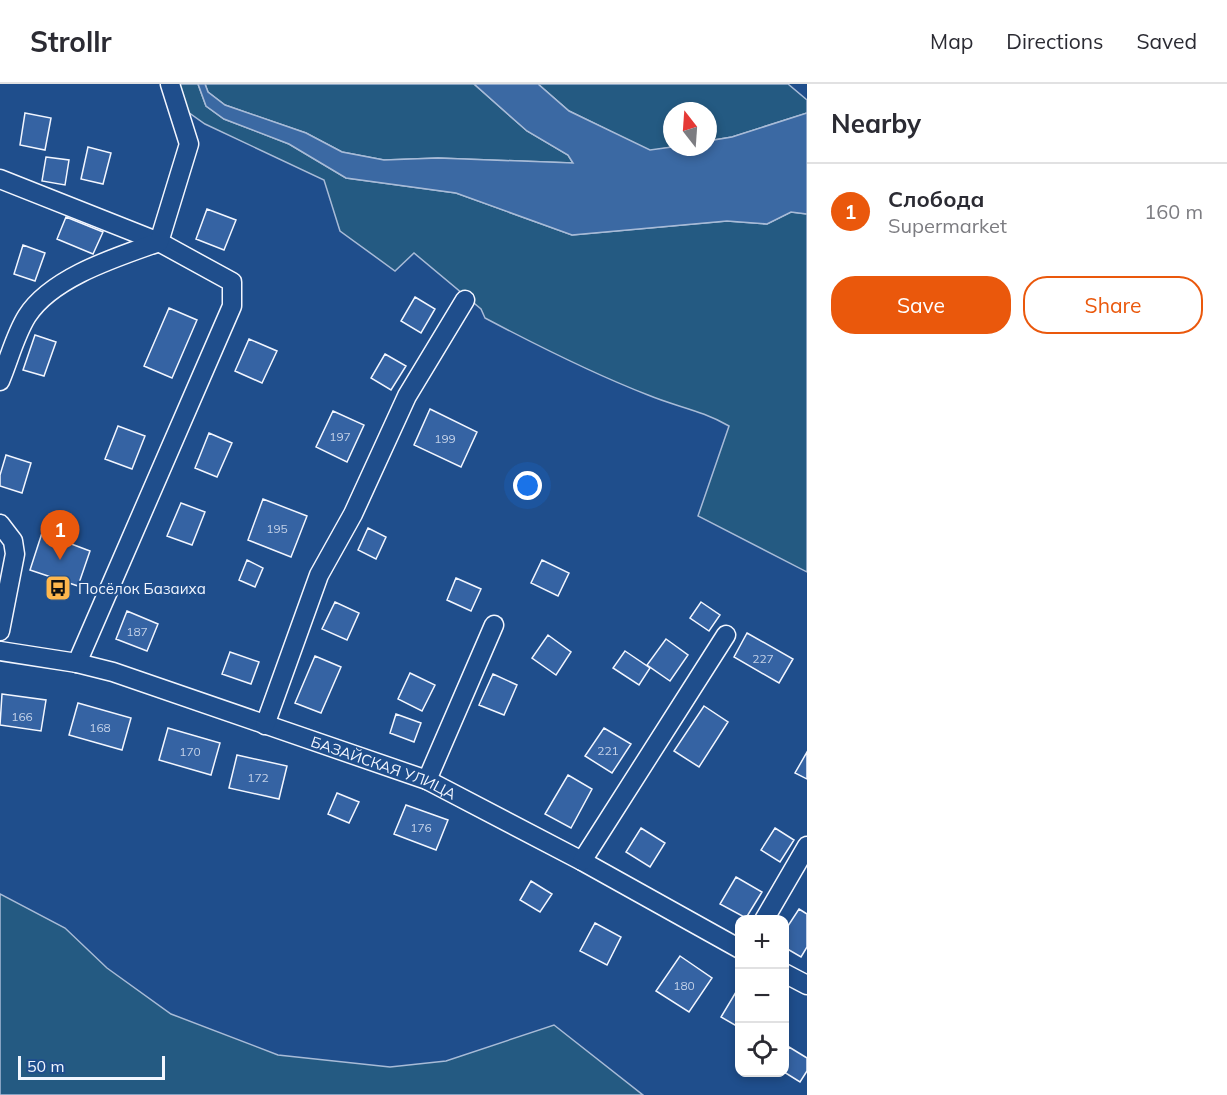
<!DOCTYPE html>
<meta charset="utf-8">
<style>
:root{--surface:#fff;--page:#f2f2f3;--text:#2b2b33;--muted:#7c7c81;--line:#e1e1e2;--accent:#ea580c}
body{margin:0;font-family:Mulish,sans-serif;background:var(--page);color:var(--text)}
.controls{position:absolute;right:18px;bottom:18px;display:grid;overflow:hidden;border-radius:12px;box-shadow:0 3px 9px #0003}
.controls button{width:54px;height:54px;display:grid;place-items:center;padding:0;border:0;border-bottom:2px solid var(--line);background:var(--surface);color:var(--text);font:30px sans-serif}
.compass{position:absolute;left:663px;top:18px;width:54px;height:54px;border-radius:50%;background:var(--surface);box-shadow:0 3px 9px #0003;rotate:343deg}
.scale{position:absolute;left:18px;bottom:15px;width:147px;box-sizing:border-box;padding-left:6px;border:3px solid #f2f6ff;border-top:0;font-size:16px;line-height:21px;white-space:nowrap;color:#f2f6ff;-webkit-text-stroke:4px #1f4e8c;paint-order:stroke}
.you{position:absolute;left:528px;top:402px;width:21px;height:21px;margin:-15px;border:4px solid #fff;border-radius:50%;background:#1a73e8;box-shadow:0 0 0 9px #1a73e833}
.badge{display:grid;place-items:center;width:39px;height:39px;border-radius:50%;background:var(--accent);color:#fff;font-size:20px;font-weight:700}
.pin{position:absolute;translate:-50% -50px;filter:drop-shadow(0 2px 3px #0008)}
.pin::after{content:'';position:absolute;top:32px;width:21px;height:18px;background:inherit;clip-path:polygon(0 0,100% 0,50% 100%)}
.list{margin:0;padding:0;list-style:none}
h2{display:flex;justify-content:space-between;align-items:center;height:78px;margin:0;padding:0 24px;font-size:26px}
h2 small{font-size:20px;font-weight:400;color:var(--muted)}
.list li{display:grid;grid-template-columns:39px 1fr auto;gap:18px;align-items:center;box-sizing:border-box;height:96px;padding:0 24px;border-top:2px solid var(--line)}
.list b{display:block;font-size:22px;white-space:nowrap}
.list p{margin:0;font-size:20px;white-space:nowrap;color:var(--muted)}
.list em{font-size:20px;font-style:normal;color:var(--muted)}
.actions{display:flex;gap:12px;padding:18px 24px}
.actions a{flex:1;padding:14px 0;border:2px solid var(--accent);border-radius:24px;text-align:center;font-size:21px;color:var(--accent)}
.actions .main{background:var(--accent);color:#fff}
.icon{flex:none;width:33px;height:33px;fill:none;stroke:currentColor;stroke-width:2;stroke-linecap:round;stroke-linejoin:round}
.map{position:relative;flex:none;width:807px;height:1011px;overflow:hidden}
header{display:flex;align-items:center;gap:36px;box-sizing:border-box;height:84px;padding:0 30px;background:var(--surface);border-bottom:2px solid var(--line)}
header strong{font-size:28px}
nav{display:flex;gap:33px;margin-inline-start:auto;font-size:21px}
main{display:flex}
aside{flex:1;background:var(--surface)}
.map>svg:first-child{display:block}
.green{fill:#245a82;stroke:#a8bbd7;stroke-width:1.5}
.water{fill:#3b69a3;stroke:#a8bbd7;stroke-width:1.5}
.building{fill:#3563a3;stroke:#f2f6ff;stroke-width:1.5}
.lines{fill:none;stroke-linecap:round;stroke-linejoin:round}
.minor-casing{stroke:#f2f6ff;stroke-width:21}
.minor{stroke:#1f4e8c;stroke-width:18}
.labels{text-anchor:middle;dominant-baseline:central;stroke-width:4.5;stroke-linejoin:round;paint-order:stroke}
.number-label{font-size:12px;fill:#c3d1e8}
.poi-label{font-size:15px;fill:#f2f6ff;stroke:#1f4e8c;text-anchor:start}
.street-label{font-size:15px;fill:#f2f6ff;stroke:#1f4e8c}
</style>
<header>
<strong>Strollr</strong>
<nav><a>Map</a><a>Directions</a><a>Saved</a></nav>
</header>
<main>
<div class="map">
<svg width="807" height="1011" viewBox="0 0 807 1011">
<rect width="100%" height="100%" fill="#1f4e8c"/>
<path class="green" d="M179,0H198L206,22L224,35L289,60L346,94L456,109L572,151L727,137L767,140L791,128L807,130V488L698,432L729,342C701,326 677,323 648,311C591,289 538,262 485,234L481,225L414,169L395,187L340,147L324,96L205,40L188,28Z
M205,0H474L527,47L568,71L573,79L438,74L384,76L342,68L306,49L225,21L208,8Z
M538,0H788L807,16V29L732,53L708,57V27H672V63L650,67L569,27Z
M0,810L65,844L107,884L171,930L278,971L390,983L446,977L554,941L643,1011H0Z"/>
<path class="water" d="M198,0H205L208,8L225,21L306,49L342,68L384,76L438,74L573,79L568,71L527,47L474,0H538L569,27L650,66L672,63H708V57L732,53L807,29V130L791,128L767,140L727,137L572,151L456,109L346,94L289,60L224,35L206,22Z"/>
<path class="building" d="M25,29L51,34L45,66L20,61Z
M88,63L111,69L103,100L81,95Z
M46,73L69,76L65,101L42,97Z
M207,125L236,136L224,166L196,155Z
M66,133L103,148L93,170L57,155Z
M23,161L45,169L35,197L14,190Z
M415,213L435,225L421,249L401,237Z
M169,224L197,236L172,294L144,282Z
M35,251L56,258L44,292L23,286Z
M249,255L277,267L262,299L235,287Z
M385,270L406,282L391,306L371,294Z
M430,325L477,348L461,383L414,361Z
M333,327L364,341L347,378L316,363Z
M118,342L145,352L132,385L105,375Z
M209,349L232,359L217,393L195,384Z
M6,371L31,379L22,409L0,402V391Z
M263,415L307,432L291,473L248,456Z
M181,419L205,428L192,461L167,452Z
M368,444L386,453L376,475L358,466Z
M42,449L90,467L78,502L30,486Z
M247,476L263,484L255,503L239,496Z
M542,476L569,489L558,512L531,499Z
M456,494L481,505L471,527L447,516Z
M335,518L359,529L347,556L322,545Z
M701,518L720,531L709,547L690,534Z
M127,527L158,540L147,567L116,555Z
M747,549L793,575L779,599L734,573Z
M548,551L571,568L556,591L532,574Z
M666,555L688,571L670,597L647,581Z
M625,567L650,584L639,601L613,584Z
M230,568L259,578L251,600L222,590Z
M315,572L341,583L321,629L295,619Z
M410,589L435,601L422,627L398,615Z
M493,590L517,601L504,631L479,621Z
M2,610L46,616L41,647L0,641Z
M78,619L131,634L122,666L69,651Z
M704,622L728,638L699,683L674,667Z
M396,630L421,639L414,658L390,649Z
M168,644L220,659L211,691L159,676Z
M604,644L631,660L612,689L585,672Z
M807,668V695L795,689Z
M237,671L287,682L279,715L229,704Z
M568,691L592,705L571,744L545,730Z
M337,709L359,718L349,739L328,730Z
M406,721L448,736L436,766L394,750Z
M641,744L665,759L650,783L626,768Z
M775,744L794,756L780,778L761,766Z
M736,793L762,808L746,834L720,820Z
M531,797L552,810L540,828L520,816Z
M799,825L807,830V863L801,873L784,863V848Z
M595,839L621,853L607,881L580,867Z
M680,872L712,894L689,928L656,907Z
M736,908L740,910V944L721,933Z
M789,963L807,974V987L800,998L784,988V969Z"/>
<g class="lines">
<g class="minor-casing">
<g id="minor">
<path d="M0,95L159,158L232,198V222L77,579"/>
<path d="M0,297C9,276 15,251 27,232C52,193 117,173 159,158L189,60L170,0"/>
<path d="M0,440L13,457L15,470L0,547"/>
<path id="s1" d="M0,567L77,579L113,588L427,696L582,777L740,865"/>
<path d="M265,641L319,491L353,430L407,312L465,216"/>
<path d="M427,696L494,541"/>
<path d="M582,777L726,551"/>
<path d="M764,836L807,762"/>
<path d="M784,889L807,901"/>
</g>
</g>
<use href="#minor" class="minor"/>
</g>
<defs>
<g id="bus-square" transform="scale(1.35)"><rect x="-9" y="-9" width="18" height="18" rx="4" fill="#ffb74d" stroke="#1f4e8c"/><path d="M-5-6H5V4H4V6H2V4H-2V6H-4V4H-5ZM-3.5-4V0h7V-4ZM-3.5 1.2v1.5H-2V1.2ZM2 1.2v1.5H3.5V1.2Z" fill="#111"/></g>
</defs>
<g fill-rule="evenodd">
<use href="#bus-square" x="58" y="504"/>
</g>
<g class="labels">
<g class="number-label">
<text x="340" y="352">197</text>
<text x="445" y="354">199</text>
<text x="277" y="444">195</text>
<text x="137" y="547">187</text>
<text x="763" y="574">227</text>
<text x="22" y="632">166</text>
<text x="100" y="643">168</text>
<text x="608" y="666">221</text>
<text x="190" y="667">170</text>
<text x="258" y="693">172</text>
<text x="421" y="743">176</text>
<text x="684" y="901">180</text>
</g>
<g class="poi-label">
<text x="78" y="504">Посёлок Базаиха</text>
</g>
<g class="street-label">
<text stroke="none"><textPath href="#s1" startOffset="402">БАЗАЙСКАЯ УЛИЦА</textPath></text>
</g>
</g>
</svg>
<div class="controls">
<button>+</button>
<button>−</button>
<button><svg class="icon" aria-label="locate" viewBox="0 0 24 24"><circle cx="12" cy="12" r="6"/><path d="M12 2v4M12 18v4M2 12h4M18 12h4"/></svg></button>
</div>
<svg class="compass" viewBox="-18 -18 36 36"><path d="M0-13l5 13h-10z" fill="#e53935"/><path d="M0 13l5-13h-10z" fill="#7c7c81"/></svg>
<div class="scale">50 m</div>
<div class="you"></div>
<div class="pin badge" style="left:60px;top:476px">1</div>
</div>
<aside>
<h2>Nearby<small></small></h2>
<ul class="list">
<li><span class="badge">1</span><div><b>Слобода</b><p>Supermarket</p></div><em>160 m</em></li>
</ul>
<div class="actions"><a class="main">Save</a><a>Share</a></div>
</aside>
</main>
